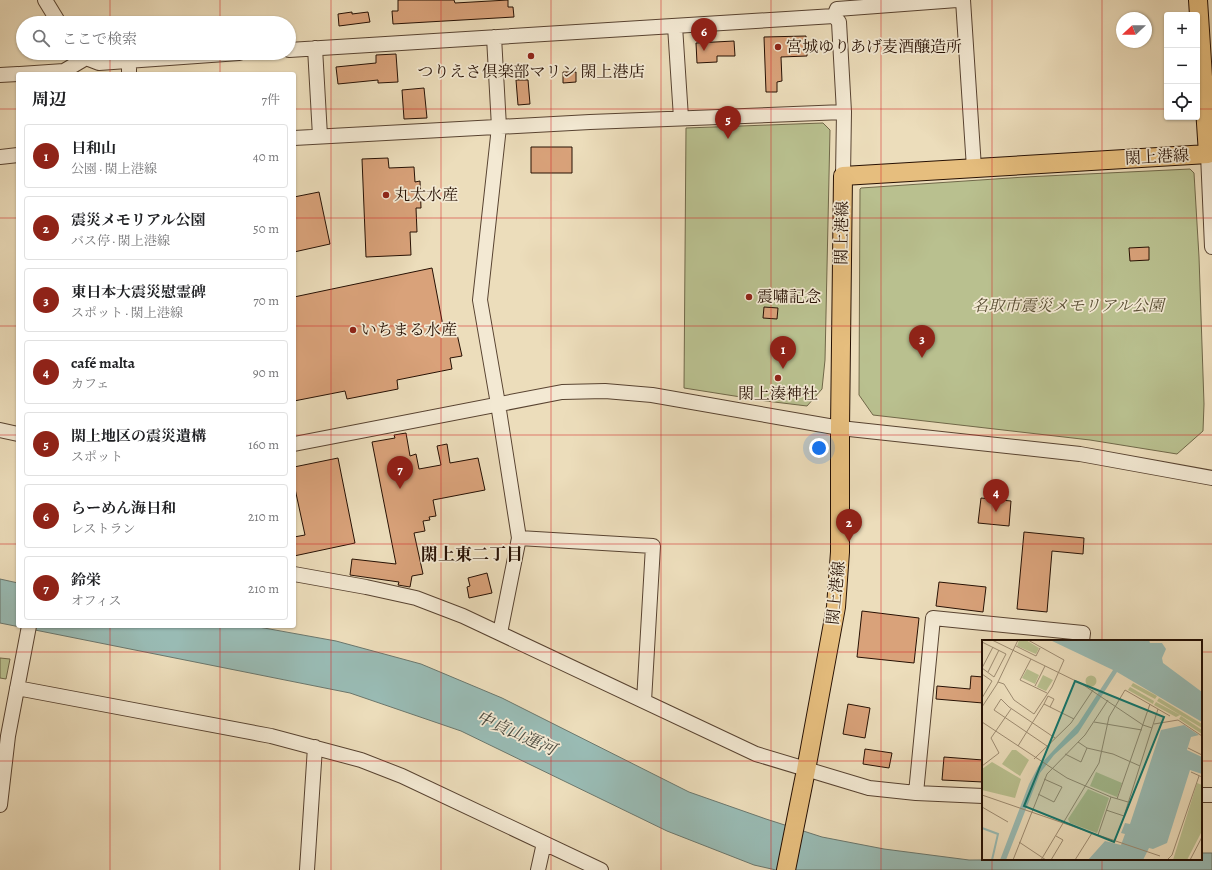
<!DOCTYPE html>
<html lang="ja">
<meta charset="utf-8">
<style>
:root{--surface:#fff;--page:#f6f6f6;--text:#202124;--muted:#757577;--line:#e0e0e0;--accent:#8f2418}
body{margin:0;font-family:Alegreya,"Noto Serif JP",serif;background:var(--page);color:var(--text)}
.controls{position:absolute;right:12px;top:12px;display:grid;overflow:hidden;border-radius:4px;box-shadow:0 1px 3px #0004}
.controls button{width:36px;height:36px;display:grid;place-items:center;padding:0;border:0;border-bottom:1px solid var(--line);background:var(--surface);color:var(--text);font:20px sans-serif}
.compass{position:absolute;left:1116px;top:12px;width:36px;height:36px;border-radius:50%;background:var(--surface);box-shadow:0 1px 3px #0004;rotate:248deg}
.you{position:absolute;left:819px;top:448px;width:14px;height:14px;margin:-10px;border:3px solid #fff;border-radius:50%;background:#1a73e8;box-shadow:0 0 0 6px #1a73e833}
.badge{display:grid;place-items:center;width:26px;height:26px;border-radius:50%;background:var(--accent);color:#fff;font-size:13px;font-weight:700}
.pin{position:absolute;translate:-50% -33px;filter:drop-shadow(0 1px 2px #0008)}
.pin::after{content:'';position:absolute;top:21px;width:14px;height:12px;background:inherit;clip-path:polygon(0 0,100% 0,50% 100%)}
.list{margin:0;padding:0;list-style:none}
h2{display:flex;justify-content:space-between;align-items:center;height:52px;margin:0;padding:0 16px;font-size:17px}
h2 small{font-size:13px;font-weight:400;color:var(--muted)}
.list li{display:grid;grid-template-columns:26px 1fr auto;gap:12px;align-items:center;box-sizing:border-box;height:64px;margin:0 8px 8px;padding:0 8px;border:1px solid var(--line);border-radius:4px}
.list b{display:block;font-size:15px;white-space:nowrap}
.list p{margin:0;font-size:13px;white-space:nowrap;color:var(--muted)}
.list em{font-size:13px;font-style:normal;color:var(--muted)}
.icon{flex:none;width:22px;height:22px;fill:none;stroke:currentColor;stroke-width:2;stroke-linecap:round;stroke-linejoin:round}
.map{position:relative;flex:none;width:1212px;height:870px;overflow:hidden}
.search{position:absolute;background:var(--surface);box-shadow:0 1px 3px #0004;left:16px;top:16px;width:280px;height:44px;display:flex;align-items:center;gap:10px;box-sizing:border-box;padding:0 14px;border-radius:22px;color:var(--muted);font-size:15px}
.panel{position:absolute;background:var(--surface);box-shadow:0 1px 3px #0004;left:16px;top:72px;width:280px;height:556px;border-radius:4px}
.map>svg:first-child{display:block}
.green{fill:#b9c08f;stroke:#706849}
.water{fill:#99bbb4;stroke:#6b776d}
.building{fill:#d9a27a;stroke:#261003}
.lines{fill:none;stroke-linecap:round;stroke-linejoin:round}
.minor-casing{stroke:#584331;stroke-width:16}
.major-casing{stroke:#261003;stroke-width:20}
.minor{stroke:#f3e9d3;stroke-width:14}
.major{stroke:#e6be7e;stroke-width:18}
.grid{fill:none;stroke:#d62828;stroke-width:1;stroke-opacity:0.55}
.poi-dot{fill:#8f2418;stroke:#f3e9d3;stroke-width:1.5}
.labels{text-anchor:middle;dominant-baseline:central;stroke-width:3.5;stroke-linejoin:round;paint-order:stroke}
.poi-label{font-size:16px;fill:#261003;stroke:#f3e9d3;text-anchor:start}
.street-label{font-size:16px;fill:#261003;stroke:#f3e9d3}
.park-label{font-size:16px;font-style:italic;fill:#594e34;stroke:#f3e9d3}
.neighbourhood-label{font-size:17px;font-weight:bold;fill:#261003;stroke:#f3e9d3}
.water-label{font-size:17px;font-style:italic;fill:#4e4c41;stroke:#f3e9d3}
.inset-river{fill:none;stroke:#99bbb4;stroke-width:2}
.inset-road{fill:none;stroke:#9d8b71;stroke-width:1}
.view{fill:#0f766e;fill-opacity:0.15;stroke:#0f766e;stroke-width:2}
.inset-edge{fill:none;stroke:#261003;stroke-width:2}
</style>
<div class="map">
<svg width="1212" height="870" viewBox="0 0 1212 870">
<rect width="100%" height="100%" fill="#ecddbb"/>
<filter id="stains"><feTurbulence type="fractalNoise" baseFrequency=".005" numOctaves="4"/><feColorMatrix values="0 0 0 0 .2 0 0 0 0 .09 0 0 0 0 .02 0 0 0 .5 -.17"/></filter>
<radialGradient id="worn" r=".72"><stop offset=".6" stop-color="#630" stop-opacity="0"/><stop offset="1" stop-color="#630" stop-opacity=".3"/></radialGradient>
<path class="green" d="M823,123L830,130L825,360L822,389L807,406L766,401L684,388L686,128Z
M1190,169L1194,173L1199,257L1204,404L1203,431L1177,454L1090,440L873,415L859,395L860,189L861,188L1025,177Z
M0,658L10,659L6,679L0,678Z"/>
<path class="water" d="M0,579L18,583V626H253L336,641L421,664L502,698L689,792L766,819L822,837L884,849L969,860L1201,859V853H1212V870H776L754,865L667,831L461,731L350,693L0,623Z"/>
<path class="building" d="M398,0H454L455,3L508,0V7H513L514,17L393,24L392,11H398Z
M352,12V14L368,12L370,22L339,26L338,14Z
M806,36L807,56L781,57L782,81L777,82V92H766L764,37Z
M734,41L735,56H717V62L697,63L696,43Z
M396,54L398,82L378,83V80L338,84L336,67L376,63V55Z
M563,72H576V82L563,83Z
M516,80H528L530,104L518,105Z
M424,88L427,118L404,119L402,90Z
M531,147H572V173H531Z
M388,158L389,168L414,167L415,182L420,181L421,208H416L417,232H410L411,255L366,257L362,159Z
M319,192L330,244L294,252V197Z
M1149,247V260L1130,261L1129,248Z
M432,268L443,326L450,324L452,335L457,334L462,356L450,358L452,369L397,380L398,389L347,399L345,391L294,401V297Z
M764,307L778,308L777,319L763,318Z
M406,433L410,456L416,454L419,469L441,465L437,446L447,444L450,463L478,458L485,490L433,500L436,516L429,517L430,520L423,521L425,531L414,533L423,574L412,576L410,587L398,585L399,582L350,575L352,559L396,564L372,442L395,438L394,435Z
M338,458L355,543L294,556V537L305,535L294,484V467Z
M981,498L1011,501L1009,526L978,523Z
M1024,532L1084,538L1083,554L1052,551L1047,612L1017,609Z
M487,573L492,593L469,598L467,587L470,586L468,578Z
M939,582L986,587L983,612L936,606Z
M862,611L919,618L914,663L857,657Z
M971,676L983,677V703L936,699L937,686L970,689Z
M848,704L870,708L865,738L843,734Z
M865,749L892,753L889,768L863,764Z
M944,757L983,760V782L942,780Z"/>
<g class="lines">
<g class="minor-casing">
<path id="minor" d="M45,0L59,23
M963,0L974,168
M834,16L837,9L957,0
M675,26L681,118
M494,37L499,127L480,300L498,404L519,538L500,633
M315,48L320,136
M289,50L834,16L839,22L844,112L843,176
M80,53L86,58L99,63L239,53
M129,61V74
M20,74L64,71L86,58
M0,75L18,74
M294,138L590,122L844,112
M1208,154L1212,247
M0,157L18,155
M0,430L18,434
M294,444L562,392L605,391L652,395L840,428L1080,454L1212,478
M519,538L653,546L644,701
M294,574L366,587L416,598L463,616L756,754L869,788L916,793L983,796
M17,688L271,736L361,760L402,776L601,870
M916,793L933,618L1083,633L1082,641
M1201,795H1212
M0,805L8,736L29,626
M307,870L315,747
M538,870L544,843"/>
</g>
<g class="major-casing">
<path id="major" d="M786,870L806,770L836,607L840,552V428L843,176L1208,154L1198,0"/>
</g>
<use href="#minor" class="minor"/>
<use href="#major" class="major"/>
</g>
<path class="grid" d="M110,0V23M220,0V23M331,0V870M441,0V870M551,0V870M661,0V870M771,0V870M881,0V870M992,0V641M1102,0V641M110,53V74M220,53V74M0,109H18M294,109H1167M1197,109H1212M0,218H18M294,218H1212M0,326H18M294,326H1212M0,435H18M294,435H1212M0,544H18M294,544H1212M110,626V870M220,626V870M0,652H983M1201,652H1212M0,761H983M1201,761H1212M992,859V870M1102,859V870"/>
<g class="poi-dot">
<circle cx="778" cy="47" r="4"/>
<circle cx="531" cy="56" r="4"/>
<circle cx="386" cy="195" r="4"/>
<circle cx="749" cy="297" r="4"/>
<circle cx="353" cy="330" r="4"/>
<circle cx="778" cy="378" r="4"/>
</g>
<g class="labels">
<g class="poi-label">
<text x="786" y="47">宮城ゆりあげ麦酒醸造所</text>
<text x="531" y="72" text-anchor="middle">つりえさ倶楽部マリン 閖上港店</text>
<text x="394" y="195">丸太水産</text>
<text x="757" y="297">震嘯記念</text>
<text x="361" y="330">いちまる水産</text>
<text x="778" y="394" text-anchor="middle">閖上湊神社</text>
</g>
<g class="street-label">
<text transform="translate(1157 157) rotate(-3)">閖上港線</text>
<text transform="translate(842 233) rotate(-89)">閖上港線</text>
<text transform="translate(836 593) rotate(-84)">閖上港線</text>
</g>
<g class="park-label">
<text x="1068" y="306">名取市震災メモリアル公園</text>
</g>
<g class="neighbourhood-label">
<text x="472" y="554">閖上東二丁目</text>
</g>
<g class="water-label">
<text transform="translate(516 733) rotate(24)">中貞山運河</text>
</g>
</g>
<g transform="translate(982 640)">
<rect width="220" height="220" fill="#ecddbb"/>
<path d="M37,0H44L57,8L54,14L35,6ZM45,29L57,35L53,44L40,38ZM61,35L71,40L64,51L55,47ZM103.5 41a5.5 5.5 0 1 1 11 0a5.5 5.5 0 1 1-11 0ZM151,43L175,56L173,59L149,46ZM148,47L172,61L171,64L146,50ZM177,58L220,84V88L175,61ZM174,62L198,75L194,77L172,65ZM199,76L220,90V94L197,79ZM30,110H34L47,120L38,136L20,124ZM10,122L39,139L33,158L0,150V129ZM114,132L140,143L135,157L108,146ZM215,143L220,145V191L205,220H191ZM106,149L127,158L115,193L88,183L86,179Z" fill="#b9c08f"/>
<path d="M68,0H167L168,3H180L184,9L180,18L181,23L220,52V82L135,32L96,93L72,115L58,133L24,220H18L47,144L56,127L96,84L131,30ZM202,85L217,95L209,97L205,110L220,117V134L208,130L185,203L171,209L167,208L161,220H106L123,201L139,205L143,194L139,193L143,183L148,184L179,90Z" fill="#99bbb4"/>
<path class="inset-river" d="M0,188L16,194L10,220"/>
<path class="inset-road" d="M10,0L100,44L161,85L170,88M0,2L24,14L12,37L0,28M34,6L54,16L58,8M49,19L38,40L65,53M0,28L11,7M6,32L17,10M0,34L10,41L0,58M16,42L22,44L32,60L52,74L70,47L82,20L46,0M53,46L63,26M62,64L66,56L72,59L68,67M0,67L15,44L36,0M0,82L85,138L129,157L116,195L178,216M112,82L160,90M172,84L196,80L220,96M96,102L105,108L131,114L158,126M36,106L62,64L92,79M65,106L12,70L19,59L27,67L73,98M206,108L220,115M83,114L99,122L105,108M52,119L89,83L111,50M0,126L17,113L9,98L29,69M209,132L220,137M56,154L72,162L80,147L62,139M0,155L116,195M129,157L146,162M135,159L168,64M0,167L26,182M124,170L142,176L176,69M37,202L64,220M31,220L65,134L103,95L126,60M59,220L117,123L127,77L143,50L188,76M69,220L81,200L74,196M93,220L110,193M185,220L190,215L217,136M208,220L220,197"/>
<path class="view" d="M93,41L182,77L132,202L42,166Z"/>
<rect width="220" height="220" class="inset-edge"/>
</g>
<rect width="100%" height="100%" filter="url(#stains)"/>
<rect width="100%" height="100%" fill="url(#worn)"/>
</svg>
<div class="controls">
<button>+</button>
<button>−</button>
<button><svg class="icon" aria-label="locate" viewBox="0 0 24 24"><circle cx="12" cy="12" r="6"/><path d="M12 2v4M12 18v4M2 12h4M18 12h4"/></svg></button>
</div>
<svg class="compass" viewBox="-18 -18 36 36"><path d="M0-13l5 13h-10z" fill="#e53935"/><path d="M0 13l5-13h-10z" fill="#757577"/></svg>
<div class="you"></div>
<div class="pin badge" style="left:783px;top:369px">1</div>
<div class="pin badge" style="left:849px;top:542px">2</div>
<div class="pin badge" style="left:922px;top:358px">3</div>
<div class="pin badge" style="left:996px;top:512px">4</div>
<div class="pin badge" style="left:728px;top:139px">5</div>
<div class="pin badge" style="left:704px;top:51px">6</div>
<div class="pin badge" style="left:400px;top:489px">7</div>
<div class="search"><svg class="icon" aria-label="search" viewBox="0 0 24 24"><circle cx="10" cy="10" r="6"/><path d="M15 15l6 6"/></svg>ここで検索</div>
<section class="panel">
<h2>周辺<small>7件</small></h2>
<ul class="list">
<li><span class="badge">1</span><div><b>日和山</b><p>公園 · 閖上港線</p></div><em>40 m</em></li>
<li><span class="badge">2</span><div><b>震災メモリアル公園</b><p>バス停 · 閖上港線</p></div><em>50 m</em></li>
<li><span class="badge">3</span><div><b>東日本大震災慰霊碑</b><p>スポット · 閖上港線</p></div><em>70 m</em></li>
<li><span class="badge">4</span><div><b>café malta</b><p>カフェ</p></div><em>90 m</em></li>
<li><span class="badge">5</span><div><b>閖上地区の震災遺構</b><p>スポット</p></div><em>160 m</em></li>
<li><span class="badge">6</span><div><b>らーめん海日和</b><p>レストラン</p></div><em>210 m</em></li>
<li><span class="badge">7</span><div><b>鈴栄</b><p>オフィス</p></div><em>210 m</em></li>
</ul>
</section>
</div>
